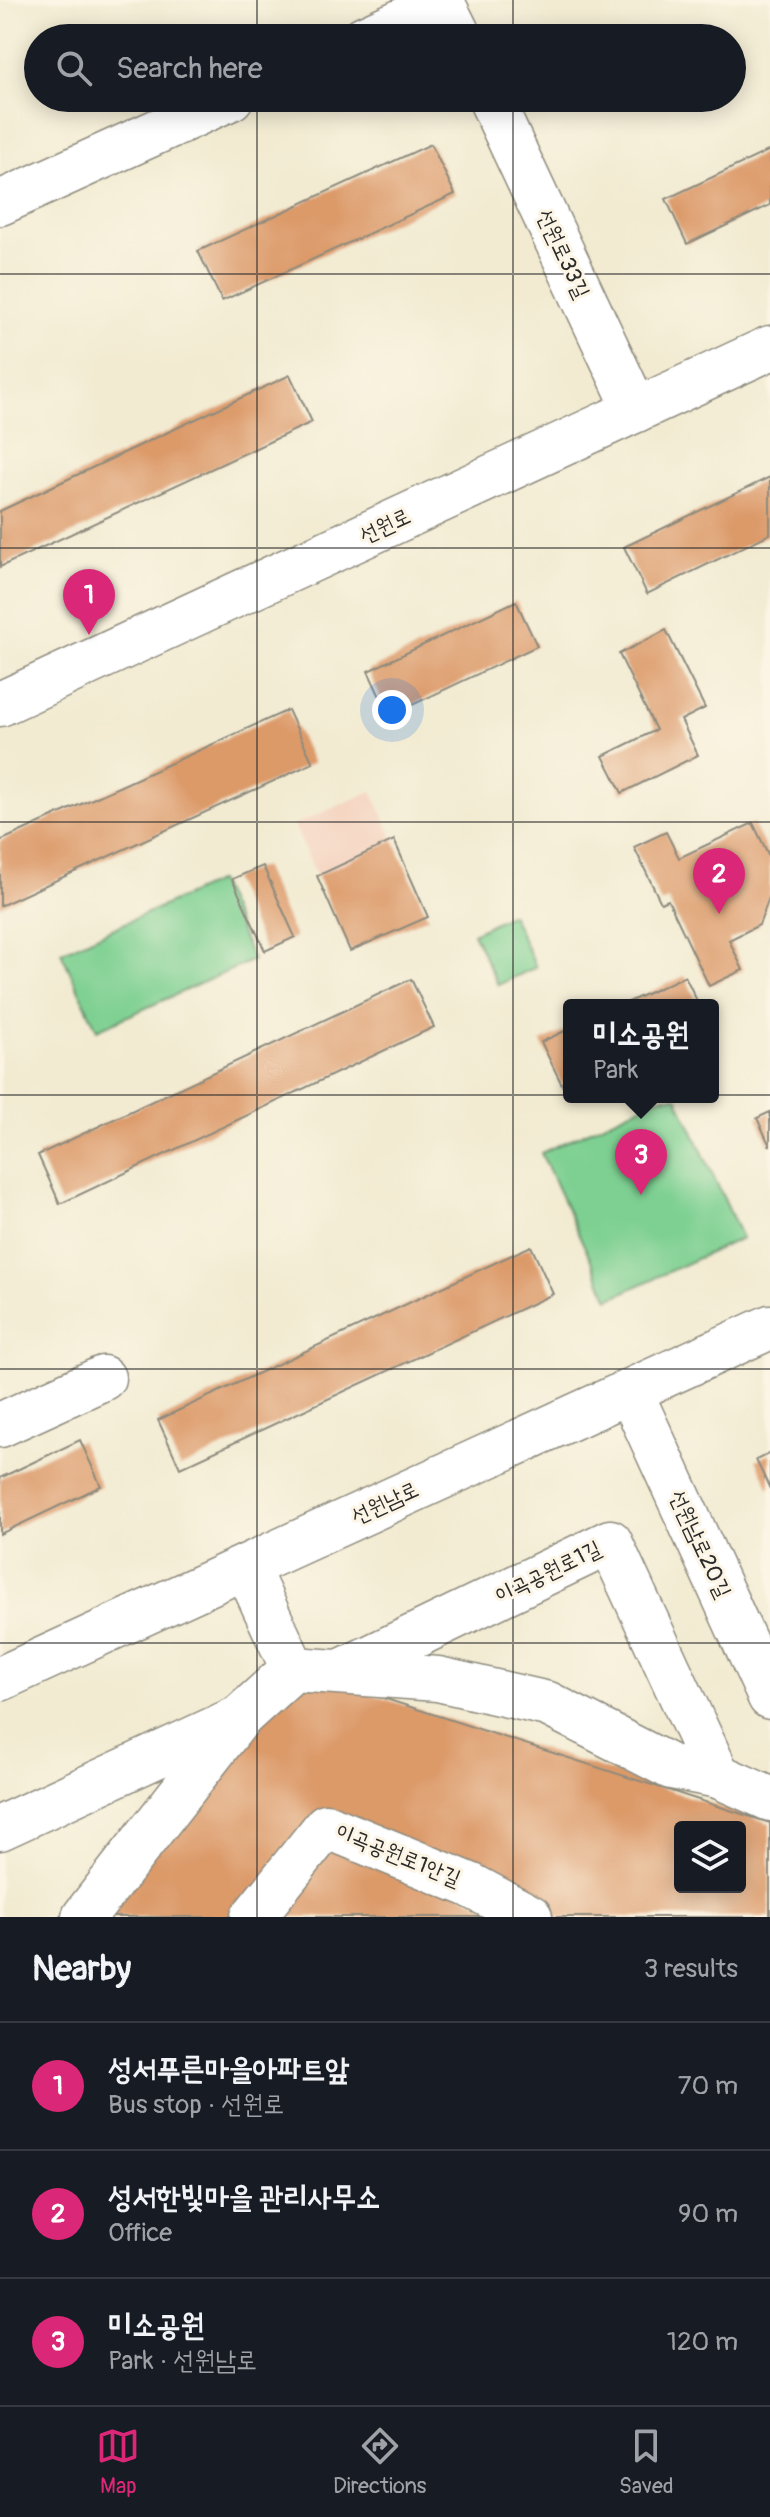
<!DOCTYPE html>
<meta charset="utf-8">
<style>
:root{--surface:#171b24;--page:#20242c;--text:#f1f3f6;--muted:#9ea1a6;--line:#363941;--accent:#db2777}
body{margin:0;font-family:Pangolin,"Poor Story",sans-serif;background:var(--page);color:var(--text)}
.controls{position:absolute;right:24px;bottom:24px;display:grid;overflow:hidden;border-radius:8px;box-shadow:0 4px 20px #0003}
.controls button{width:72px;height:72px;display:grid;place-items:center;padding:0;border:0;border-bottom:2px solid var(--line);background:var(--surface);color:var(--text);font:40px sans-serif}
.you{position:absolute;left:392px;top:710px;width:28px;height:28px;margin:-20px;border:6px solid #fff;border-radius:50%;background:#1a73e8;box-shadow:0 0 0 12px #1a73e833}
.badge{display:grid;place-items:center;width:52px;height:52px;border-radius:50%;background:var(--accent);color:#fff;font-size:26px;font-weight:700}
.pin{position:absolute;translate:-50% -66px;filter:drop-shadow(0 2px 4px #0008)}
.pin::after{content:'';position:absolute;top:42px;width:28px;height:24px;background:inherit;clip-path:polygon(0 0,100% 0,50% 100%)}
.popup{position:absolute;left:563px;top:999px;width:156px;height:104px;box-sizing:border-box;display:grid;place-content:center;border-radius:8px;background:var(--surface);filter:drop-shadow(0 2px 6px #0005);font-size:26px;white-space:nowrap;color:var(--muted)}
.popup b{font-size:30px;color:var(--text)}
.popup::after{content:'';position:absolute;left:50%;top:100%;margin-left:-16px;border:16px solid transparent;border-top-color:var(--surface)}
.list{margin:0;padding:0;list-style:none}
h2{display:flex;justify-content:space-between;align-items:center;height:104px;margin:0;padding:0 32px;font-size:34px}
h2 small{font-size:26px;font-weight:400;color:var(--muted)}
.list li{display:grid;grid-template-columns:52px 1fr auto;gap:24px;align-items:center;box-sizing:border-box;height:128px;padding:0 32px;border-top:2px solid var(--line)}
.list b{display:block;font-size:30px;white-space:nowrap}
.list p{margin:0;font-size:26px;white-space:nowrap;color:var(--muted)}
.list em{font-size:26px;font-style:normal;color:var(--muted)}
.icon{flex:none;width:44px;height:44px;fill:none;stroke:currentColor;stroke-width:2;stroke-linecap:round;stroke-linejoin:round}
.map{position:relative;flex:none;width:770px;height:1917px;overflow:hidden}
.search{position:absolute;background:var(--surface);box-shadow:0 4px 20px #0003;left:24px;right:24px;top:24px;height:88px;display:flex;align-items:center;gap:20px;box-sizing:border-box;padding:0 28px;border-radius:44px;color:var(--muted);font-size:30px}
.sheet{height:488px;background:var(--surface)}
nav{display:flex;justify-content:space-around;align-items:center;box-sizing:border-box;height:112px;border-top:2px solid var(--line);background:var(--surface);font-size:22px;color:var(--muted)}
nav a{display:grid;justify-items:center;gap:4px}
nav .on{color:var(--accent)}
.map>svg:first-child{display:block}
.built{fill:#f4d3c0}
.green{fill:#7ed092;stroke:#547e5e;stroke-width:2}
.building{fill:#dc9a69;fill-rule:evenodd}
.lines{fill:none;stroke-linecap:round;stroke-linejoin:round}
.minor-casing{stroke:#8e8b7e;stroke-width:47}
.major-casing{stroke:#8e8b7e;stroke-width:47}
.minor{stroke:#fff;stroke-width:44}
.major{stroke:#fff;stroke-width:44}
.grid{fill:none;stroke:#2b2b2b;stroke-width:2;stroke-opacity:0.55}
.labels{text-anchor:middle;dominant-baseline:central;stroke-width:6;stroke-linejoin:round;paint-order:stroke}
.street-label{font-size:22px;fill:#2b2b2b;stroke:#fcf5e5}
</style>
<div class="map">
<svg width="770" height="1917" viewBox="0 0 770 1917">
<rect width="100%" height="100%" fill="#fcf5e5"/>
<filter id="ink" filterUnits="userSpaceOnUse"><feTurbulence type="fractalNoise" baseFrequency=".0125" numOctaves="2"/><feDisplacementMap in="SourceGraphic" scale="16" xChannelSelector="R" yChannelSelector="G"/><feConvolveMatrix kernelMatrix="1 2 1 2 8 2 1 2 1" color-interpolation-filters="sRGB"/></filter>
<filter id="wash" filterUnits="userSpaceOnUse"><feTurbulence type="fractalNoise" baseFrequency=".006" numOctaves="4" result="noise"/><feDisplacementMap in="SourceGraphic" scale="32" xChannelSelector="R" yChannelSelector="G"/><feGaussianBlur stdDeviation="1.8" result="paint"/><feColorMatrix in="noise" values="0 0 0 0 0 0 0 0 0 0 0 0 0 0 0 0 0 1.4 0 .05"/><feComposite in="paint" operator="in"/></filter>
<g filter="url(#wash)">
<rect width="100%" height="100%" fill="#f2ebd2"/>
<path class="built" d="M372,791L428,917L350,951L294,825Z"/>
<path class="green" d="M218,881L253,960L97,1030L61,952Z
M511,914L536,967L498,985L473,933Z
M661,1097H677L742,1238L609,1299L541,1153Z"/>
<g id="blocks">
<path class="building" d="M431,144L455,194L222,301L198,251Z
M770,150V205L687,244L666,199Z
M290,375L312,422L0,567V511Z
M770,477V534L647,594L624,547Z
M516,601L537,646L389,716L368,671Z
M666,630L705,708L681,720L698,755L622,793L603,756L656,730L619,654Z
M288,710L313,763L0,906V841Z
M753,823L770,858V895L759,925L729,940L743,970L709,986L668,900L661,903L634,847L666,832L679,858Z
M394,840L428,917L350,951L317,876Z
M263,866L295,937L265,951L232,879Z
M685,976L699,1005H622Z
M411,979L434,1027L60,1204L38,1155Z
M569,1029V1084L563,1087L541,1042Z
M770,1112V1146L757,1118Z
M531,1246L553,1294L180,1468L158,1420Z
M80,1440L101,1486L0,1534V1478Z
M770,1453V1489L756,1460Z
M293,1669L770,1823V1917H547L327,1810L242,1917H90ZM680,1827H740V1887H680Z
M334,1836L511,1917H275Z"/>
</g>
</g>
<g filter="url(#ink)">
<use href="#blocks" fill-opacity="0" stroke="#8e8b7e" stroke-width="2"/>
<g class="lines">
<g class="minor-casing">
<path id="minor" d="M441,0L460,38
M364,38L442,3
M490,98L636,410
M0,203L231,98
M630,1391L770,1697
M0,1425L103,1378
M246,1567L293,1669
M342,1671L610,1542L718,1776
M0,1679L770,1327
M0,1828L234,1720
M84,1917L240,1717L293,1669L438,1679L548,1704L671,1767L718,1776L770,1799
M253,1917L326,1826L470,1885L530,1917"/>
</g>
<g class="major-casing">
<path id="major" d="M0,704L770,348"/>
</g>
<use href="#minor" class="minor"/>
<use href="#major" class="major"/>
</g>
</g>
<path class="grid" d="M257,0V38M513,0V38M257,98V1917M513,98V1917M0,274H770M0,548H770M0,822H770M0,1095H770M0,1369H770M0,1643H770"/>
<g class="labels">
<g class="street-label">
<text transform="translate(563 254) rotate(65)">선원로33길</text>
<text transform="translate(385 526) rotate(-25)">선원로</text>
<text transform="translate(385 1503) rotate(-25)">선원남로</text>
<text transform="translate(700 1544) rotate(65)">선원남로20길</text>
<text transform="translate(548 1572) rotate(-26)">이곡공원로1길</text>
<text transform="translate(398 1855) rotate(22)">이곡공원로1안길</text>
</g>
</g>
</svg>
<div class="controls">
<button><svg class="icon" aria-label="layers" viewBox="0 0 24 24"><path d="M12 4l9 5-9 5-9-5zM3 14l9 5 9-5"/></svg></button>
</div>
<div class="you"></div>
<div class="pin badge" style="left:89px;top:635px">1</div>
<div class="pin badge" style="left:719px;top:914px">2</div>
<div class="pin badge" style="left:641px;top:1195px">3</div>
<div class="popup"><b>미소공원</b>Park</div>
<div class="search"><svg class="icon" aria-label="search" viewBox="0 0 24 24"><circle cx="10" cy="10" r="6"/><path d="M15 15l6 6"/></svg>Search here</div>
</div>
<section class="sheet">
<h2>Nearby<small>3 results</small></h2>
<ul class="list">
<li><span class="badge">1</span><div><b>성서푸른마을아파트앞</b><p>Bus stop · 선원로</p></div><em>70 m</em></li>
<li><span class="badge">2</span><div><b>성서한빛마을 관리사무소</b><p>Office</p></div><em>90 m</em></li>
<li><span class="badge">3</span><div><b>미소공원</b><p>Park · 선원남로</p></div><em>120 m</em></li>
</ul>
</section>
<nav>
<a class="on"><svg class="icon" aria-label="map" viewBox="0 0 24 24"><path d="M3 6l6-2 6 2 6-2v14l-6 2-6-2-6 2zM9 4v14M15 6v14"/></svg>Map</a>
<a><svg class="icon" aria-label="directions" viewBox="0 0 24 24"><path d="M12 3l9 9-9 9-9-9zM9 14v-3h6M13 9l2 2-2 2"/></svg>Directions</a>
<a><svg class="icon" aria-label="saved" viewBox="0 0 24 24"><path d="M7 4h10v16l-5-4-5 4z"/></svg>Saved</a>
</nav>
